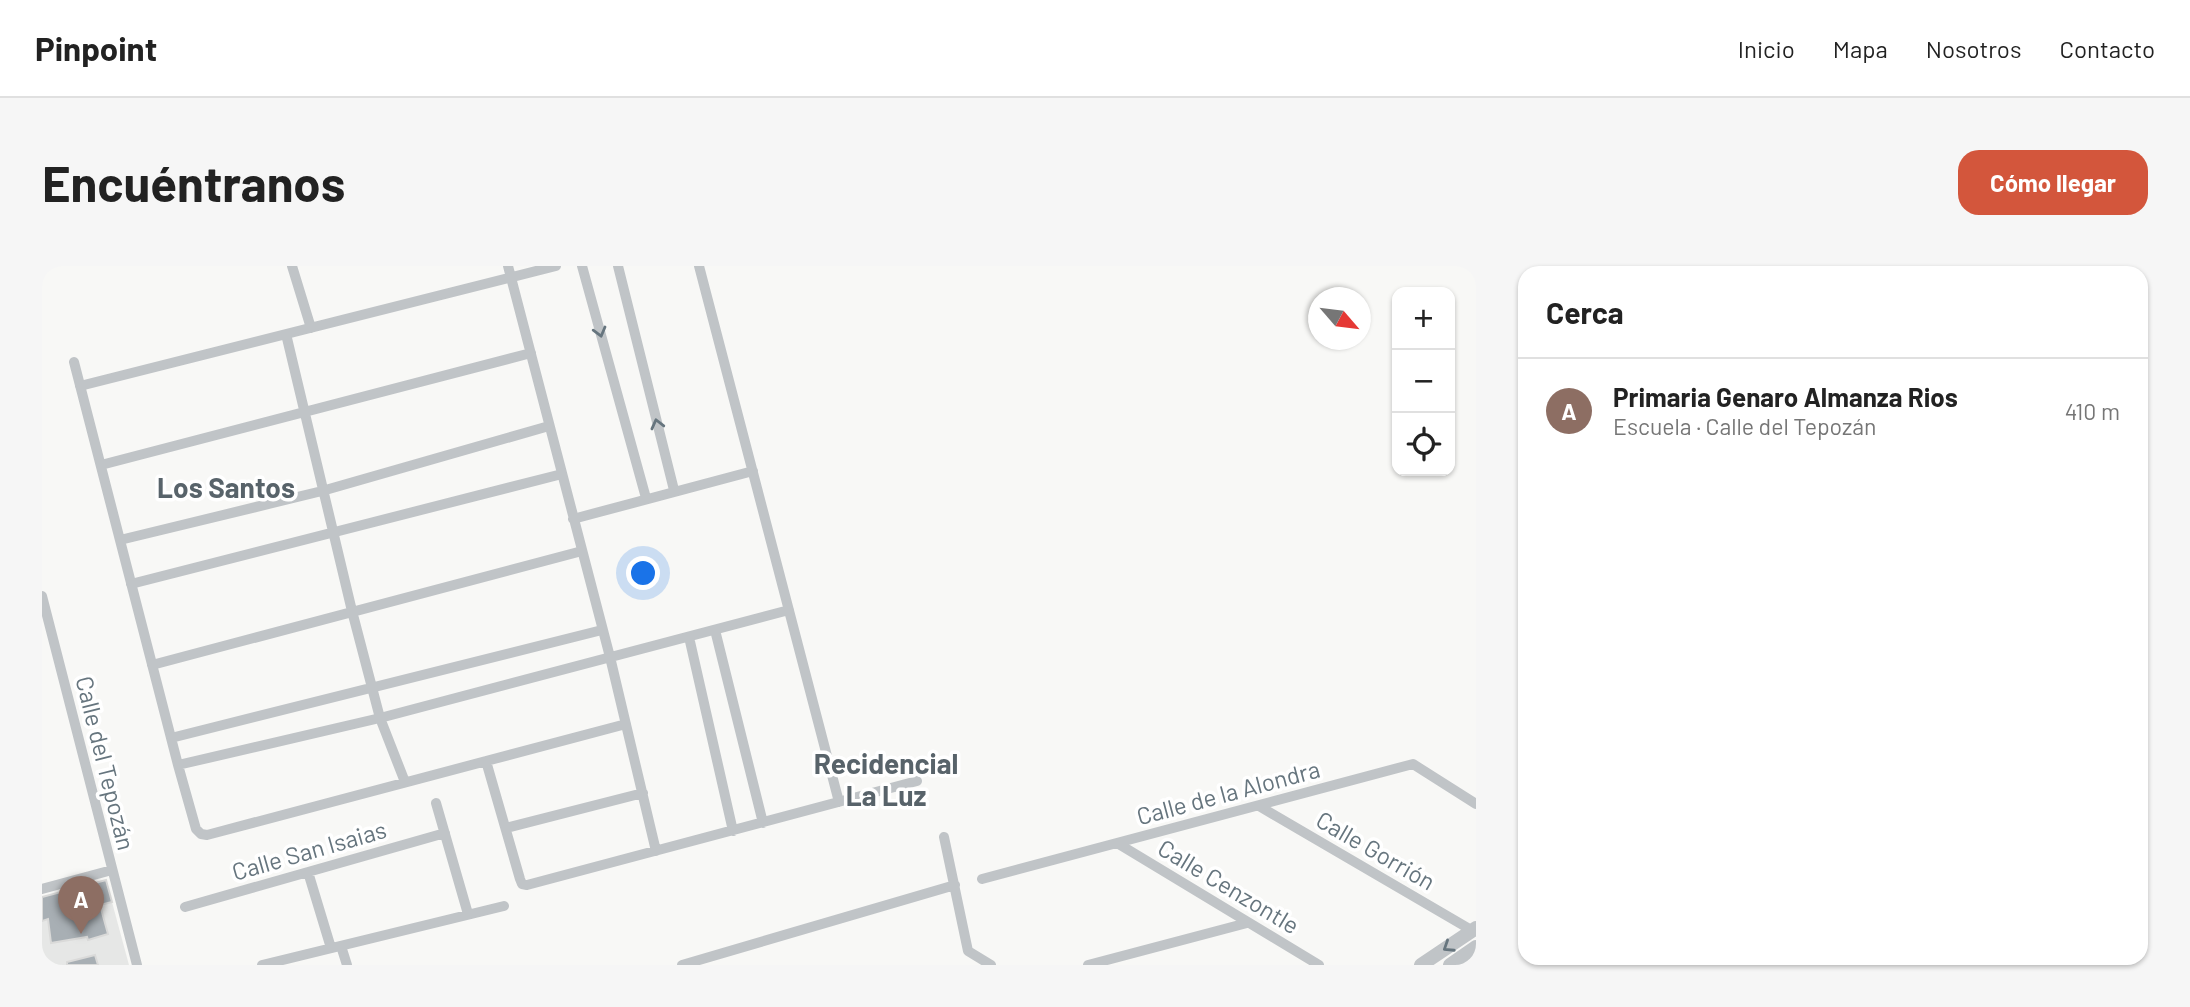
<!DOCTYPE html>
<html lang="es">
<meta charset="utf-8">
<style>
:root{--surface:#fff;--page:#f6f6f6;--text:#222;--muted:#767676;--line:#e0e0e0;--accent:#d3563c}
body{margin:0;font-family:Barlow,sans-serif;background:var(--page);color:var(--text)}
.controls{position:absolute;right:21px;top:21px;display:grid;overflow:hidden;border-radius:14px;box-shadow:0 2px 5px #0004}
.controls button{width:63px;height:63px;display:grid;place-items:center;padding:0;border:0;border-bottom:2px solid var(--line);background:var(--surface);color:var(--text);font:35px sans-serif}
.compass{position:absolute;left:1266px;top:21px;width:63px;height:63px;border-radius:50%;background:var(--surface);box-shadow:0 2px 5px #0004;rotate:118deg}
.you{position:absolute;left:602px;top:308px;width:24px;height:24px;margin:-18px;border:5px solid #fff;border-radius:50%;background:#1a73e8;box-shadow:0 0 0 10px #1a73e833}
.badge{display:grid;place-items:center;width:46px;height:46px;border-radius:50%;background:var(--accent);color:#fff;font-size:23px;font-weight:700}
.pin{position:absolute;translate:-50% -58px;filter:drop-shadow(0 2px 4px #0008)}
.pin::after{content:'';position:absolute;top:37px;width:24px;height:21px;background:inherit;clip-path:polygon(0 0,100% 0,50% 100%)}
.list{margin:0;padding:0;list-style:none}
h2{display:flex;justify-content:space-between;align-items:center;height:91px;margin:0;padding:0 28px;font-size:30px}
h2 small{font-size:23px;font-weight:400;color:var(--muted)}
.list li{display:grid;grid-template-columns:46px 1fr auto;gap:21px;align-items:center;box-sizing:border-box;height:105px;padding:0 28px;border-top:2px solid var(--line)}
.list b{display:block;font-size:26px;white-space:nowrap}
.list p{margin:0;font-size:23px;white-space:nowrap;color:var(--muted)}
.list em{font-size:23px;font-style:normal;color:var(--muted)}
.icon{flex:none;width:38px;height:38px;fill:none;stroke:currentColor;stroke-width:2;stroke-linecap:round;stroke-linejoin:round}
.map{position:relative;flex:none;width:1434px;height:699px;overflow:hidden;border-radius:21px}
header{display:flex;align-items:center;gap:42px;box-sizing:border-box;height:98px;padding:0 35px;background:var(--surface);border-bottom:2px solid var(--line)}
header strong{font-size:33px}
nav{display:flex;gap:38px;margin-inline-start:auto;font-size:24px}
.intro{display:flex;align-items:center;justify-content:space-between;box-sizing:border-box;height:168px;padding:0 42px}
h1{margin:0;font-size:49px}
.button{padding:18px 32px;border-radius:21px;background:var(--accent);color:#fff;font-size:24px;font-weight:700}
main{display:flex;gap:42px;padding:0 42px}
aside{flex:1;background:var(--surface);border-radius:21px;box-shadow:0 2px 5px #0004}
.map>svg:first-child{display:block}
.built{fill:#e6e7e6}
.building{fill:#a8afb4;stroke:#dadad9;stroke-width:2}
.lines{fill:none;stroke-linecap:round;stroke-linejoin:round}
.minor{stroke:#c0c4c7;stroke-width:10}
.tertiary{stroke:#c0c4c7;stroke-width:14}
.oneway{stroke:#66757e}
.labels{text-anchor:middle;dominant-baseline:central;stroke-width:7;stroke-linejoin:round;paint-order:stroke}
.street-label{font-size:24px;fill:#66757e;stroke:#fff}
.quarter-label{font-size:28px;font-weight:bold;fill:#58636a;stroke:#fff}
</style>
<header>
<strong>Pinpoint</strong>
<nav><a>Inicio</a><a>Mapa</a><a>Nosotros</a><a>Contacto</a></nav>
</header>
<div class="intro"><h1>Encuéntranos</h1><a class="button">Cómo llegar</a></div>
<main>
<div class="map">
<svg width="1434" height="699" viewBox="0 0 1434 699">
<rect width="100%" height="100%" fill="#f8f8f6"/>
<path class="built" d="M64,614L87,699H0V631Z"/>
<path class="building" d="M64,614L70,636L58,639L66,668L46,674L45,671L9,677L6,653L0,655V631Z
M53,689L56,699H25V696Z"/>
<g class="lines">
<path class="minor" d="M250,0L269,62
M466,0L568,391L614,585
M540,0L604,232
M576,0L632,224
M657,0L797,536
M244,68L310,345L338,452L363,516
M32,96L136,499L154,563L159,568L165,569L584,458
M38,120L514,0
M59,199L489,87
M531,253L711,205
M78,274L280,225L507,160
M89,318L520,208
M0,330L95,699
M673,364L721,557
M647,371L691,565
M110,399L540,285
M129,472L560,364
M444,495L478,613L480,618L485,619L875,515
M136,499L338,452L747,344
M394,537L426,648
M1217,540L1431,665
M464,562L601,527
M902,571L926,685L949,699
M1075,577L1277,699
M266,606L289,682
M940,613L1371,498L1434,538
M0,623L70,604
M143,641L403,567
M299,680L305,699
M220,699L462,640
M640,699L913,619
M1046,699L1205,657"/>
<path class="tertiary" d="M1379,699L1434,662
M1408,699L1434,681"/>
</g>
<defs><path id="oneway-chevron" d="M-2-3.5L2.5 0L-2 3.5" fill="none" stroke-width="1.6" stroke-linecap="round" stroke-linejoin="round" transform="scale(1.75)"/></defs>
<g class="oneway">
<use href="#oneway-chevron" transform="translate(558 66) rotate(75)"/>
<use href="#oneway-chevron" transform="translate(615 158) rotate(-104)"/>
<use href="#oneway-chevron" transform="translate(1406 681) rotate(147)"/>
</g>
<g class="labels">
<g class="street-label">
<text transform="translate(64 497) rotate(76)">Calle del Tepozán</text>
<text transform="translate(1186 526) rotate(-15)">Calle de la Alondra</text>
<text transform="translate(267 584) rotate(-16)">Calle San Isaias</text>
<text transform="translate(1334 584) rotate(30)">Calle Gorrión</text>
<text transform="translate(1187 620) rotate(31)">Calle Cenzontle</text>
</g>
<g class="quarter-label">
<text x="184" y="221">Los Santos</text>
<text x="844" y="497">Recidencial<tspan x="844" dy="32">La Luz</tspan></text>
</g>
</g>
</svg>
<div class="controls">
<button>+</button>
<button>−</button>
<button><svg class="icon" aria-label="locate" viewBox="0 0 24 24"><circle cx="12" cy="12" r="6"/><path d="M12 2v4M12 18v4M2 12h4M18 12h4"/></svg></button>
</div>
<svg class="compass" viewBox="-18 -18 36 36"><path d="M0-13l5 13h-10z" fill="#e53935"/><path d="M0 13l5-13h-10z" fill="#767676"/></svg>
<div class="you"></div>
<div class="pin badge" style="left:39px;top:668px;background:#8d6e63">A</div>
</div>
<aside>
<h2>Cerca<small></small></h2>
<ul class="list">
<li><span class="badge" style="background:#8d6e63">A</span><div><b>Primaria Genaro Almanza Rios</b><p>Escuela · Calle del Tepozán</p></div><em>410 m</em></li>
</ul>
</aside>
</main>
